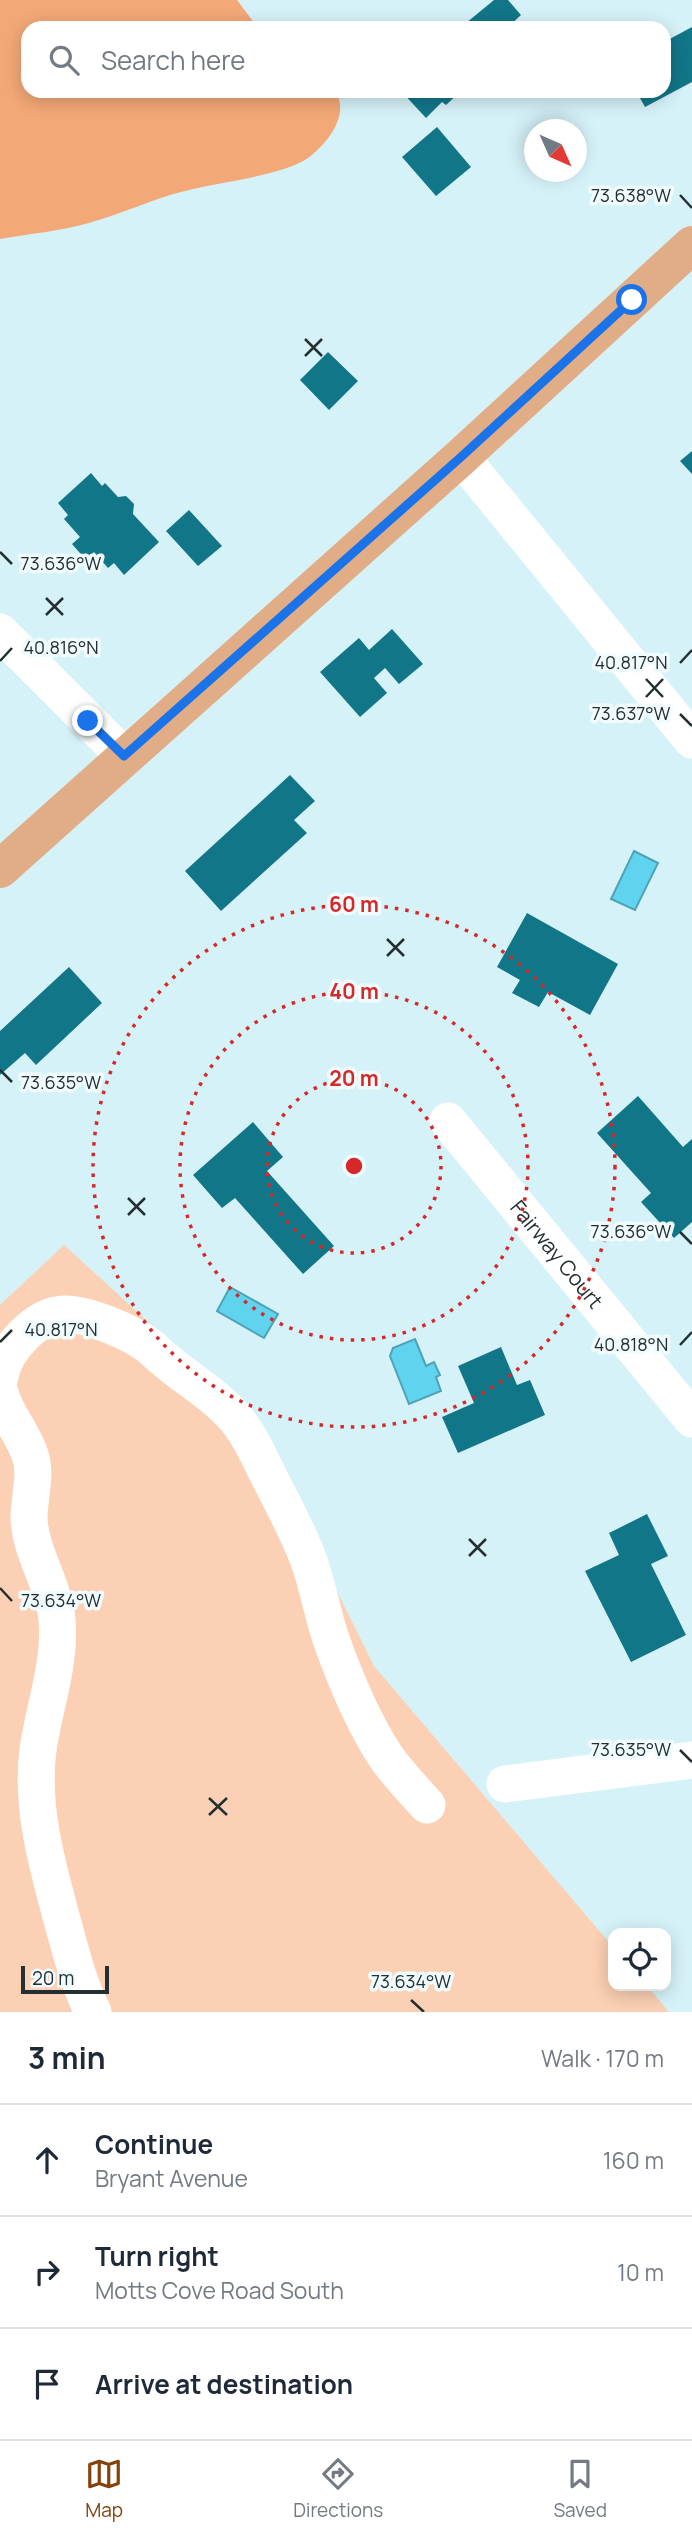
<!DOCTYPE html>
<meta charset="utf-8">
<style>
:root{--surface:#fff;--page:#f6f6f7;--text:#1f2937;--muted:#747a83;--line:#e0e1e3;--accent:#83420a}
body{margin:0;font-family:Manrope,sans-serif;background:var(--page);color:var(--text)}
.controls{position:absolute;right:21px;bottom:21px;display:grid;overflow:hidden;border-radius:14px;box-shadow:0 4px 18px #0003}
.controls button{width:63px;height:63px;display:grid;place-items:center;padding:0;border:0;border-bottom:2px solid var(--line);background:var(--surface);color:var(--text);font:35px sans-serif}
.compass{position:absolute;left:524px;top:119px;width:63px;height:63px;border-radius:50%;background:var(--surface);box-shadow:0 4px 18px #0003;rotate:135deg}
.scale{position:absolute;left:21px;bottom:18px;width:88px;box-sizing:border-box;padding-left:7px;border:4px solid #242f32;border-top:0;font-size:19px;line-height:24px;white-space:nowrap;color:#242f32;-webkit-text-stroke:5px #f0fbfe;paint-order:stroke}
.stop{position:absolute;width:21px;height:21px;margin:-16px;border:5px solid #1a73e8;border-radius:50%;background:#fff}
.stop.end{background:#1a73e8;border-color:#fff;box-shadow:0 2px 7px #0008}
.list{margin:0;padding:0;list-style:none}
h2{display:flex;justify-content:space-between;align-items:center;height:91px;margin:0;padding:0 28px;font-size:30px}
h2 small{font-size:23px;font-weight:400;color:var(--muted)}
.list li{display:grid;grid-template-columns:46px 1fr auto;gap:21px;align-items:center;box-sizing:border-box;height:112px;padding:0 28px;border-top:2px solid var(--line)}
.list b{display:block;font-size:26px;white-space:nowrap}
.list p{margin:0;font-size:23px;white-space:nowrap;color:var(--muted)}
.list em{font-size:23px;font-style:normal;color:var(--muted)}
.icon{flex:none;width:38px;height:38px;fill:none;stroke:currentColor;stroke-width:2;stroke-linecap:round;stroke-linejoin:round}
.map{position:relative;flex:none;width:692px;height:2012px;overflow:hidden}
.search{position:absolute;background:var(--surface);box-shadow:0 4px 18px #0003;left:21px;right:21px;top:21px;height:77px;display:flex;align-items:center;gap:18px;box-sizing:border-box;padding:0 24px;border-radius:21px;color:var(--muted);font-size:26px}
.sheet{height:427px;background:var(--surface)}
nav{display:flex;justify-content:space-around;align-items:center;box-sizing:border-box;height:98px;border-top:2px solid var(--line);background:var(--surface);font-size:19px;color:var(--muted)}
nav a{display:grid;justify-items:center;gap:4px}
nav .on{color:var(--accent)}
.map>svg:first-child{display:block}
.green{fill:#fbd0b4}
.forest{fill:#f3a877}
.water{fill:#60d4ee;stroke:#4ea2b6;stroke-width:2}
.building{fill:#127689}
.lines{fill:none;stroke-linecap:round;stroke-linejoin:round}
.minor{stroke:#fff;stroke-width:37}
.major{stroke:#e1ad86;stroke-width:38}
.route{stroke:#1a73e8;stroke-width:9}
.ticks{fill:none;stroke:#242f32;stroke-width:2.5}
.ring{fill:none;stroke:#d62828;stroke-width:3.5;stroke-dasharray:3.5 7}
.labels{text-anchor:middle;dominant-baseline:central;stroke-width:7;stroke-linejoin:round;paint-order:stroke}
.street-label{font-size:21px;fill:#242f32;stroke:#f0fbfe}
.ticks-label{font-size:18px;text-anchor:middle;fill:#242f32;stroke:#f0fbfe;stroke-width:7;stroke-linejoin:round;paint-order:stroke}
.centre{fill:#d62828;stroke:#f0fbfe;stroke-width:3.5}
.ring-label{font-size:21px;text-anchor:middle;font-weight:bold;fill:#d62828;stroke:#f0fbfe;stroke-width:7;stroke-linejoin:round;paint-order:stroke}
</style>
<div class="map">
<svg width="692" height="2012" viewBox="0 0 692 2012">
<rect width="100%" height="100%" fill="#d6f2f9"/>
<path class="green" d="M64,1245L249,1414L374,1666L613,1947V1986H647L669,2012H0V1305Z"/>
<path class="forest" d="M0,0H237L258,28H28V91H335C351,114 327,144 308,158C282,176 218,182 185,191C152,199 122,214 89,223C60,231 29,234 0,239Z"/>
<path class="water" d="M634,851L658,863L635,910L611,899Z
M230,1287L278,1314L264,1338L217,1311Z
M415,1339L426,1366L434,1362L440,1375L436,1377L441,1391L409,1404L390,1356L393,1348Z"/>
<path class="building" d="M494,0H508L521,15L507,28H460Z
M692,27V82L645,107L636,91H664V42Z
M401,91H461L446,105L442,102L426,118Z
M437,127L471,167L436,196L402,157Z
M328,352L358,381L329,410L300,380Z
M692,451V474L680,461Z
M91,473L102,486L105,483L118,497L126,496L134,504L133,514L159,542L124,575L114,563L108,568L94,552L86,560L72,544L80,537L64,519L68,515L58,503Z
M189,510L222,546L198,566L166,531Z
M392,629L423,664L399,684L385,668L374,678L387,693L360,717L320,672L359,638L369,650Z
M290,775L315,801L294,820L307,833L221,911L185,871Z
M527,913L618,964L590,1015L548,992L539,1007L512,993L520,980L497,967Z
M69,967L102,1003L36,1065L25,1053L0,1075V1031Z
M638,1096L683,1147L692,1139V1222L674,1238L641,1202L651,1193L597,1133Z
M253,1122L283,1157L267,1171L334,1246L303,1274L235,1198L222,1208L193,1175Z
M501,1347L517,1385L530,1380L545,1415L458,1453L442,1417L474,1403L458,1366Z
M647,1514L668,1556L651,1564L686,1635L631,1662L585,1571L619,1555L609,1533Z"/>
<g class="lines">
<g class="minor">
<path d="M461,457L692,740"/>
<path d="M0,632L124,756"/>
<path id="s1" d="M448,1121L692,1419"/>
<path d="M0,1377C4,1350 36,1315 64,1314C86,1313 130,1332 148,1345C154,1349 158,1355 164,1359C188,1380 216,1395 237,1420C250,1436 259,1456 268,1475C282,1502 296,1528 307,1556C318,1584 322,1614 332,1642C346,1681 363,1722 386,1757C398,1774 413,1790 427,1805"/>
<path d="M0,1393C6,1416 23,1433 30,1455C37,1475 29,1497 29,1518C30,1553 54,1584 57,1620C61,1663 44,1707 38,1750C30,1809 49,1871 64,1927C72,1956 79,1985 93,2012"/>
<path d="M505,1784L692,1760"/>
</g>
<path class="major" d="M0,869L461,457L692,245"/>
</g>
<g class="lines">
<path class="route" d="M88,721L124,756L461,457L632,300"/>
</g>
<path class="ticks" d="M680,195L692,208M305,339L322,356M305,356L322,339M0,552L12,564M46,598L63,615M46,615L63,598M0,661L12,648M680,663L692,650M646,679L663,697M646,697L663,679M680,714L692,726M387,939L404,956M387,956L404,939M0,1070L12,1082M128,1198L145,1215M128,1215L145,1198M680,1232L692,1244M0,1342L12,1330M680,1345L692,1332M469,1539L486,1556M469,1556L486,1539M0,1588L12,1601M680,1750L692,1762M209,1798L227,1815M209,1815L227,1798M411,2000L424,2012"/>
<g class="ring">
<circle cx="354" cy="1166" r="87"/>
<circle cx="354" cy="1166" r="174"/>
<circle cx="354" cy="1166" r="261"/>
</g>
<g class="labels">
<g class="street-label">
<text stroke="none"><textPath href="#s1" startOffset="172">Fairway Court</textPath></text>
</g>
</g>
<g class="ticks-label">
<text x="631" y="202">73.638°W</text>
<text x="61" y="570">73.636°W</text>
<text x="61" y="654">40.816°N</text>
<text x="631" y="669">40.817°N</text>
<text x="631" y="720">73.637°W</text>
<text x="61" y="1089">73.635°W</text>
<text x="631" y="1238">73.636°W</text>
<text x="61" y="1336">40.817°N</text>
<text x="631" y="1351">40.818°N</text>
<text x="61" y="1607">73.634°W</text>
<text x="631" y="1756">73.635°W</text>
<text x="411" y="1988">73.634°W</text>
</g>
<circle cx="354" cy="1166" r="10" class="centre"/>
<g class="ring-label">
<text x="354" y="912">60 m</text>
<text x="354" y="999">40 m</text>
<text x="354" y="1086">20 m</text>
</g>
</svg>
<div class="controls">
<button><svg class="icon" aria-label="locate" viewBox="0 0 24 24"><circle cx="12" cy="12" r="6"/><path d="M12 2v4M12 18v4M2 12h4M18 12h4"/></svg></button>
</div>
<svg class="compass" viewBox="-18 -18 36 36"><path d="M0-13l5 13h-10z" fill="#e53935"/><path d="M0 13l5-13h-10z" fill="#747a83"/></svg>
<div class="scale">20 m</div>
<div class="stop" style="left:632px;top:300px"></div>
<div class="stop end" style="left:88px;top:721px"></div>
<div class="search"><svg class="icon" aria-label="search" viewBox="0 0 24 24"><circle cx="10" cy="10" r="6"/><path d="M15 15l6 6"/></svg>Search here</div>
</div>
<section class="sheet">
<h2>3 min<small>Walk · 170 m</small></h2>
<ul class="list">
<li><svg class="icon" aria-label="ahead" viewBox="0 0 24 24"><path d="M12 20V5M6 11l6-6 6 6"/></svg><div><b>Continue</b><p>Bryant Avenue</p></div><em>160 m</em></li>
<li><svg class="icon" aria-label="right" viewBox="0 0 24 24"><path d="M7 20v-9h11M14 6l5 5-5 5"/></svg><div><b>Turn right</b><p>Motts Cove Road South</p></div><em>10 m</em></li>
<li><svg class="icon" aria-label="arrive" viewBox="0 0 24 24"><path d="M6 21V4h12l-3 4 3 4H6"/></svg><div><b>Arrive at destination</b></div></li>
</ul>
</section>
<nav>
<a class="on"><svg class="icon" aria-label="map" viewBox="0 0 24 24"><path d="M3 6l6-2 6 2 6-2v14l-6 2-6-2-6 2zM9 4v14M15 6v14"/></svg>Map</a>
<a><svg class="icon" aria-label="directions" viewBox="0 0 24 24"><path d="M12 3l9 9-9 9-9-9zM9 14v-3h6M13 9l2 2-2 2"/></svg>Directions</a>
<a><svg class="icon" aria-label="saved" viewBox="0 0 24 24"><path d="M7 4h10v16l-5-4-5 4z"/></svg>Saved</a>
</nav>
